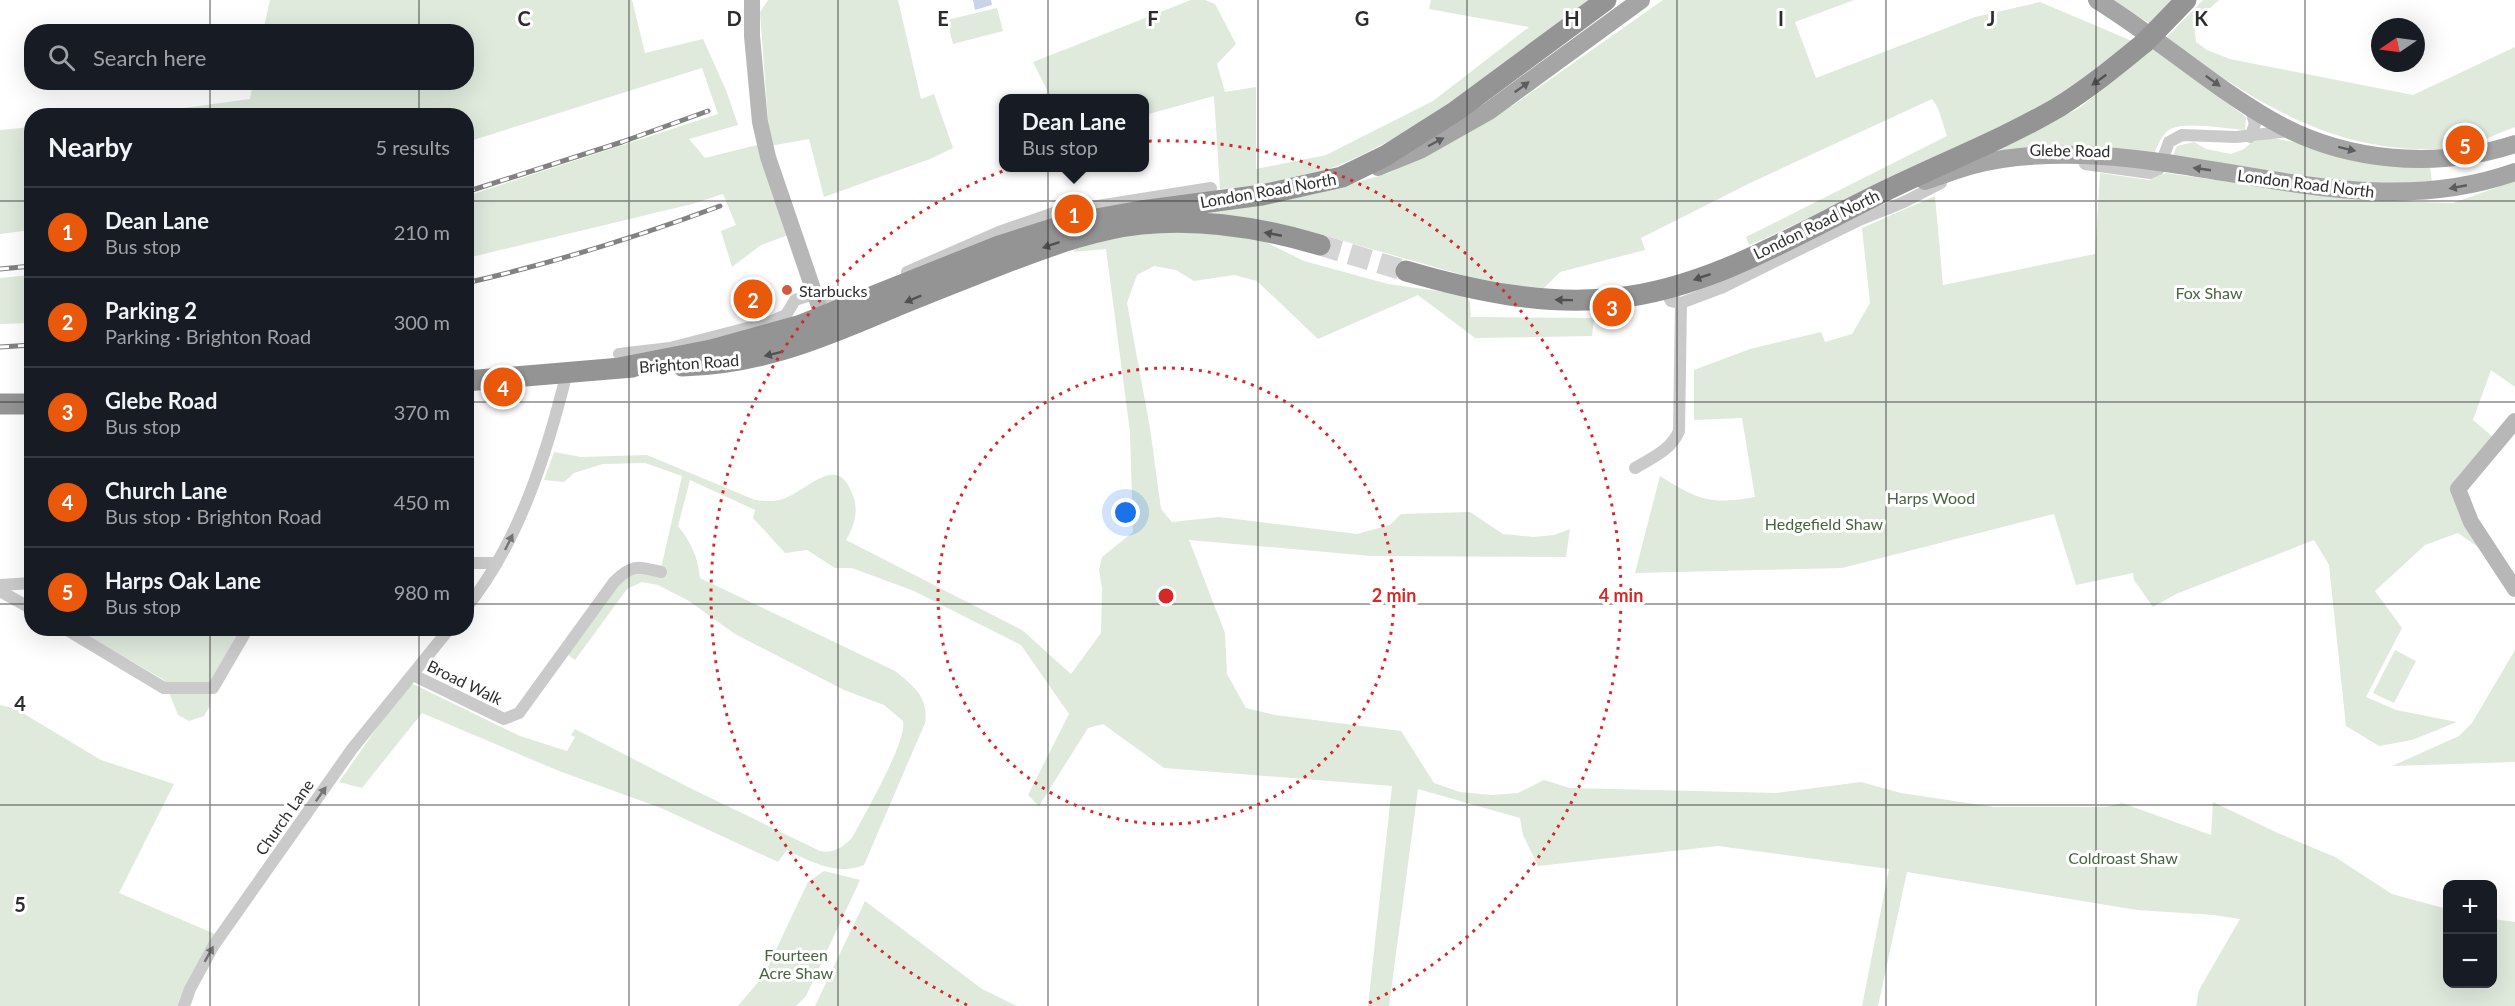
<!DOCTYPE html>
<meta charset="utf-8">
<style>
:root{--surface:#171b24;--page:#20242c;--text:#f1f3f6;--muted:#9ea1a6;--line:#363941;--accent:#ea580c}
body{margin:0;font-family:Lato,sans-serif;background:var(--page);color:var(--text)}
.controls{position:absolute;right:18px;bottom:18px;display:grid;overflow:hidden;border-radius:12px;box-shadow:0 6px 24px #0002}
.controls button{width:54px;height:54px;display:grid;place-items:center;padding:0;border:0;border-bottom:2px solid var(--line);background:var(--surface);color:var(--text);font:30px sans-serif}
.compass{position:absolute;left:2371px;top:18px;width:54px;height:54px;border-radius:50%;background:var(--surface);box-shadow:0 6px 24px #0002;rotate:257deg}
.you{position:absolute;left:1126px;top:513px;width:21px;height:21px;margin:-15px;border:4px solid #fff;border-radius:50%;background:#1a73e8;box-shadow:0 0 0 9px #1a73e833}
.badge{display:grid;place-items:center;width:39px;height:39px;border-radius:50%;background:var(--accent);color:#fff;font-size:20px;font-weight:700}
.pin{position:absolute;translate:-50% -50%;border:3px solid #fff;box-shadow:0 2px 6px #0006}
.popup{position:absolute;left:999px;top:94px;width:150px;height:78px;box-sizing:border-box;display:grid;place-content:center;border-radius:12px;background:var(--surface);filter:drop-shadow(0 2px 4px #0005);font-size:20px;white-space:nowrap;color:var(--muted)}
.popup b{font-size:22px;color:var(--text)}
.popup::after{content:'';position:absolute;left:50%;top:100%;margin-left:-12px;border:12px solid transparent;border-top-color:var(--surface)}
.list{margin:0;padding:0;list-style:none}
h2{display:flex;justify-content:space-between;align-items:center;height:78px;margin:0;padding:0 24px;font-size:26px}
h2 small{font-size:20px;font-weight:400;color:var(--muted)}
.list li{display:grid;grid-template-columns:39px 1fr auto;gap:18px;align-items:center;box-sizing:border-box;height:90px;padding:0 24px;border-top:2px solid var(--line)}
.list b{display:block;font-size:22px;white-space:nowrap}
.list p{margin:0;font-size:20px;white-space:nowrap;color:var(--muted)}
.list em{font-size:20px;font-style:normal;color:var(--muted)}
.icon{flex:none;width:33px;height:33px;fill:none;stroke:currentColor;stroke-width:2;stroke-linecap:round;stroke-linejoin:round}
.map{position:relative;flex:none;width:2515px;height:1006px;overflow:hidden}
.search{position:absolute;background:var(--surface);box-shadow:0 6px 24px #0002;left:24px;top:24px;width:450px;height:66px;display:flex;align-items:center;gap:15px;box-sizing:border-box;padding:0 21px;border-radius:24px;color:var(--muted);font-size:22px}
.panel{position:absolute;background:var(--surface);box-shadow:0 6px 24px #0002;left:24px;top:108px;width:450px;height:528px;border-radius:24px}
.map>svg:first-child{display:block}
.green{fill:#dfe9dc}
.water{fill:#cad4e7}
.lines{fill:none;stroke-linecap:round;stroke-linejoin:round}
.highway-tunnel{stroke:#d5d5d5;stroke-width:21;stroke-dasharray:21 10;stroke-linecap:butt}
.street{stroke:#cacaca;stroke-width:12}
.secondary{stroke:#b7b7b7;stroke-width:16}
.primary{stroke:#a5a5a5;stroke-width:18}
.highway{stroke:#949494;stroke-width:21}
.rail-casing{stroke:#828282;stroke-width:5}
.rail{stroke:#fff;stroke-width:3;stroke-dasharray:9;stroke-linecap:butt}
.highway-bridge{stroke:#949494;stroke-width:21}
.oneway{fill:#515151}
.oneway2{fill:#5d5d5d}
.oneway3{fill:#747474}
.grid{fill:none;stroke:#2d2d2d;stroke-width:1.5;stroke-opacity:0.55}
.ring{fill:none;stroke:#d62828;stroke-width:3;stroke-dasharray:3 6}
.poi-dot{fill:#d15b42;stroke:#fff;stroke-width:2}
.labels{text-anchor:middle;dominant-baseline:central;stroke-width:6;stroke-linejoin:round;paint-order:stroke}
.street-label{font-size:16px;fill:#2d2d2d;stroke:#fff}
.poi-label{font-size:16px;fill:#2d2d2d;stroke:#fff;text-anchor:start}
.park-label{font-size:16px;fill:#47633f;stroke:#fff}
.grid-label{font-size:20px;text-anchor:middle;font-weight:bold;fill:#2d2d2d;stroke:#fff;stroke-width:6;stroke-linejoin:round;paint-order:stroke}
.centre{fill:#d62828;stroke:#fff;stroke-width:3}
.ring-label{font-size:18px;text-anchor:middle;font-weight:bold;fill:#d62828;stroke:#fff;stroke-width:6;stroke-linejoin:round;paint-order:stroke}
</style>
<div class="map">
<svg width="2515" height="1006" viewBox="0 0 2515 1006">
<rect width="100%" height="100%" fill="#fff"/>
<path class="green" d="M270,0H632L645,53L703,39L726,90L738,125L689,139L705,158L761,144L788,235L761,245L732,267L721,231L736,225L723,194L692,204L467,258V196L718,114L702,68L467,142L466,116H125L250,99L253,83L466,82V32L263,31Z
M768,0H898L921,99L934,94L953,148L930,159L824,197L809,139L770,146L760,12Z
M1191,0H1205L1215,4L1236,44L1217,64L1225,92L1256,87V169L1326,155L1433,101L1529,27L1429,9L1431,0H1588C1505,63 1423,134 1324,171C1293,182 1253,186 1220,189L1214,96L1145,115L1144,98H1051L1033,62Z
M1663,0H1854L1795,22L1816,78L1975,17L2040,2L2132,41L2109,62L2025,116L1768,237L1749,245L1746,237L1947,136L1938,108L1932,99L1750,183L1641,238L1645,250L1560,272L1544,288L1519,291L1319,234L1256,221L1159,212L1315,194L1389,173L1466,133L1515,104Z
M2109,0H2175L2151,24Z
M2203,0H2219L2194,23L2196,42L2207,50L2230,59L2413,95L2515,47V127C2498,133 2472,146 2454,148C2338,158 2256,103 2166,38Z
M997,8L1003,31L953,44L947,20Z
M2153,49L2246,117L2245,130C2227,129 2190,122 2173,128C2163,131 2158,145 2154,154L1972,155L2078,109Z
M31,127V230L0,234V130Z
M2272,138L2430,166L2432,183L2337,184L2171,159L2177,146L2194,142L2206,149L2231,154L2244,149L2252,142Z
M2100,173L2149,180L2166,173L2321,195L2417,202L2453,203L2515,181V387L2491,370L2473,420L2493,437L2454,488L2482,550L2458,533L2425,545L2375,591L2402,628L2366,697L2396,710L2457,722L2412,740L2379,746L2346,726L2329,565L2314,540L2176,594L2153,607L2134,580L2133,573L2076,585L2054,514L1842,568L1635,573L1660,476C1698,500 1710,505 1755,497L1742,418L1694,420V370L1750,349L1821,332L1825,342L1852,334L1870,303L1862,228L1935,196L1943,285L2095,254Z
M1189,232L1257,238L1304,261L1388,284L1466,295L1470,302L1471,317L1594,318L1592,336L1475,338L1418,295L1318,339L1257,281L1234,275L1194,281L1176,270L1154,266L1137,275L1127,303L1150,428L1161,509L1172,522L1219,517L1357,534L1390,525L1401,514L1470,512L1503,534L1534,537L1554,535L1570,529L1566,557L1371,556L1189,540L1225,633L1227,674L1246,708L1275,715L1401,731L1434,783L1460,792L1492,795L1518,793L1544,780L1570,788L1777,793L1861,782L1901,793L1994,807H2106L2122,803L2211,835L2213,802L2280,834L2335,857L2392,894L2447,909L2448,984H2492L2493,919L2515,922V1006H2196L2199,990L2240,919L2214,915L2137,910L1907,872L1878,1006H1862L1889,869L1718,846L1538,866L1523,835L1520,818L1418,789L1389,1006H1368L1392,786L1164,768L1103,724L1088,728L1039,806L1028,795L1069,714L1021,645L914,591L852,568H835L807,550L785,553L753,518L755,510L690,480L678,526C691,542 698,557 700,578L895,671C914,686 929,698 925,723L864,865C837,876 811,862 787,850L778,862L661,808L559,771L422,713L362,788L339,782L409,682L520,736L567,751L575,737L571,735L575,729L690,788L820,851C833,854 843,847 852,838C863,817 908,740 903,721L884,705L844,690L735,634L689,601L658,585L642,582L627,589L575,660L568,655L616,587L633,573H660L682,476L645,463L603,464L574,473L564,482L544,480L554,452L581,457L647,455L755,500C764,501 774,502 783,499C809,490 838,451 853,496C859,512 854,526 846,540L1022,630L1071,674L1101,633L1102,588L1099,570L1102,557L1133,532L1130,432L1106,249L1073,252C1091,231 1161,232 1189,232Z
M31,275V323L0,324V278Z
M76,629H244L211,681L210,706L204,716L189,721L178,715L164,680Z
M2395,650L2416,661L2394,703L2373,693Z
M2515,650V762L2392,766L2459,736L2472,723Z
M0,705L16,709L101,760L174,784L119,893L215,934L178,1006H0Z
M824,871L860,880L806,996L796,1006H738L764,975L808,882Z
M865,901L982,989L1017,1006H815Z"/>
<path class="water" d="M973,0H991L992,5L975,10Z"/>
<g class="lines">
<path class="highway-tunnel" d="M1320,245L1406,271"/>
<path class="street" d="M2250,137L2255,124L2250,107
M2085,164L2150,173L2159,169L2169,142L2182,135L2236,137L2290,131
M907,272L999,232L1054,213L1211,188
M1664,289L1671,301L1681,303L1721,288L1857,221L1904,202L1941,183
M619,354L670,348L767,323L786,315L795,300C801,298 809,295 815,295C829,296 835,304 850,298
M1635,468C1652,458 1672,449 1679,431L1681,303
M466,563H497
M0,585L32,583
M0,591L32,609
M466,608C519,543 547,453 567,372
M64,628L164,688H213L248,628
M413,675L504,719L519,713L614,582C632,564 637,566 661,572
M184,1006L190,989L214,945L352,749L450,628"/>
<path class="secondary" d="M752,0V36L760,122L768,157L826,327
M2515,421L2458,489L2471,522L2515,589"/>
<path class="primary" d="M2097,0C2157,37 2210,85 2271,120C2343,162 2436,170 2515,144
M1378,167L1420,150L1489,111L1641,0
M1925,181C1941,176 1957,169 1973,165C2007,156 2046,154 2081,155C2226,159 2372,223 2515,172"/>
<path class="highway" d="M2157,30L2186,0
M1406,271C1474,291 1545,306 1616,298C1712,288 1800,232 1885,191C1942,163 2002,140 2057,108C2088,89 2116,66 2144,43
M682,366C758,364 819,339 887,310C928,293 969,277 1010,261C1053,245 1095,229 1141,224C1200,218 1263,228 1320,245
M619,368L711,350L801,325L999,246L1068,224L1141,211L1262,195L1342,177L1385,156L1456,111L1606,0
M466,381L633,367
M0,404H32"/>
<g class="rail-casing">
<path id="rail" d="M466,192L622,142L708,111
M0,269L32,266
M466,283C553,263 637,237 720,206
M0,347L32,345"/>
</g>
<use href="#rail" class="rail"/>
<path class="highway-bridge" d="M2144,43L2157,30"/>
</g>
<defs><path id="oneway-solid" d="M-6-.8H1V-3.2L6.5 0L1 3.2V.8H-6Z" transform="scale(1.5)"/></defs>
<g class="oneway">
<use href="#oneway-solid" transform="translate(2099 80) rotate(144)"/>
<use href="#oneway-solid" transform="translate(1273 234) rotate(-169)"/>
<use href="#oneway-solid" transform="translate(1051 245) rotate(161)"/>
<use href="#oneway-solid" transform="translate(1702 277) rotate(161)"/>
<use href="#oneway-solid" transform="translate(913 299) rotate(157)"/>
<use href="#oneway-solid" transform="translate(1564 300) rotate(-179)"/>
<use href="#oneway-solid" transform="translate(773 354) rotate(166)"/>
</g>
<g class="oneway2">
<use href="#oneway-solid" transform="translate(2213 81) rotate(36)"/>
<use href="#oneway-solid" transform="translate(1522 87) rotate(-36)"/>
<use href="#oneway-solid" transform="translate(1436 142) rotate(-28)"/>
<use href="#oneway-solid" transform="translate(2347 149) rotate(14)"/>
<use href="#oneway-solid" transform="translate(2202 169) rotate(-172)"/>
<use href="#oneway-solid" transform="translate(2458 187) rotate(169)"/>
</g>
<g class="oneway3">
<use href="#oneway-solid" transform="translate(509 542) rotate(-64)"/>
<use href="#oneway-solid" transform="translate(321 794) rotate(-55)"/>
<use href="#oneway-solid" transform="translate(209 954) rotate(-61)"/>
</g>
<path class="grid" d="M210,0V32M419,0V32M629,0V1006M838,0V1006M1048,0V1006M1258,0V1006M1467,0V1006M1677,0V1006M1886,0V1006M2096,0V1006M2305,0V1006M210,82V116M419,82V116M0,201H32M466,201H2515M0,402H32M466,402H2515M0,604H32M466,604H2515M210,628V1006M419,628V1006M0,805H2515"/>
<g class="ring">
<circle cx="1166" cy="596" r="228"/>
<path d="M967 1005A455 455 0 1 1 1365 1005"/>
</g>
<circle class="poi-dot" cx="787" cy="290" r="6"/>
<g class="labels">
<g class="street-label">
<text transform="translate(2070 150) rotate(1)">Glebe Road</text>
<text transform="translate(2306 183) rotate(7)">London Road North</text>
<text transform="translate(1268 190) rotate(-10)">London Road North</text>
<text transform="translate(1816 224) rotate(-26)">London Road North</text>
<text transform="translate(689 363) rotate(-4)">Brighton Road</text>
<text transform="translate(465 682) rotate(26)">Broad Walk</text>
<text transform="translate(284 817) rotate(-55)">Church Lane</text>
</g>
<g class="poi-label">
<text x="799" y="290">Starbucks</text>
</g>
<g class="park-label">
<text x="2209" y="292">Fox Shaw</text>
<text x="1931" y="497">Harps Wood</text>
<text x="1824" y="523">Hedgefield Shaw</text>
<text x="2123" y="857">Coldroast Shaw</text>
<text x="796" y="954">Fourteen<tspan x="796" dy="18">Acre Shaw</tspan></text>
</g>
</g>
<g class="grid-label">
<text x="524" y="26">C</text>
<text x="734" y="26">D</text>
<text x="943" y="26">E</text>
<text x="1153" y="26">F</text>
<text x="1362" y="26">G</text>
<text x="1572" y="26">H</text>
<text x="1781" y="26">I</text>
<text x="1991" y="26">J</text>
<text x="2201" y="26">K</text>
<text x="20" y="711">4</text>
<text x="20" y="912">5</text>
</g>
<circle cx="1166" cy="596" r="9" class="centre"/>
<g class="ring-label">
<text x="1394" y="602">2 min</text>
<text x="1621" y="602">4 min</text>
</g>
</svg>
<div class="controls">
<button>+</button>
<button>−</button>
</div>
<svg class="compass" viewBox="-18 -18 36 36"><path d="M0-13l5 13h-10z" fill="#e53935"/><path d="M0 13l5-13h-10z" fill="#9ea1a6"/></svg>
<div class="you"></div>
<div class="pin badge" style="left:1074px;top:214px">1</div>
<div class="popup"><b>Dean Lane</b>Bus stop</div>
<div class="pin badge" style="left:753px;top:299px">2</div>
<div class="pin badge" style="left:1612px;top:307px">3</div>
<div class="pin badge" style="left:503px;top:387px">4</div>
<div class="pin badge" style="left:2465px;top:145px">5</div>
<div class="search"><svg class="icon" aria-label="search" viewBox="0 0 24 24"><circle cx="10" cy="10" r="6"/><path d="M15 15l6 6"/></svg>Search here</div>
<section class="panel">
<h2>Nearby<small>5 results</small></h2>
<ul class="list">
<li><span class="badge">1</span><div><b>Dean Lane</b><p>Bus stop</p></div><em>210 m</em></li>
<li><span class="badge">2</span><div><b>Parking 2</b><p>Parking · Brighton Road</p></div><em>300 m</em></li>
<li><span class="badge">3</span><div><b>Glebe Road</b><p>Bus stop</p></div><em>370 m</em></li>
<li><span class="badge">4</span><div><b>Church Lane</b><p>Bus stop · Brighton Road</p></div><em>450 m</em></li>
<li><span class="badge">5</span><div><b>Harps Oak Lane</b><p>Bus stop</p></div><em>980 m</em></li>
</ul>
</section>
</div>
